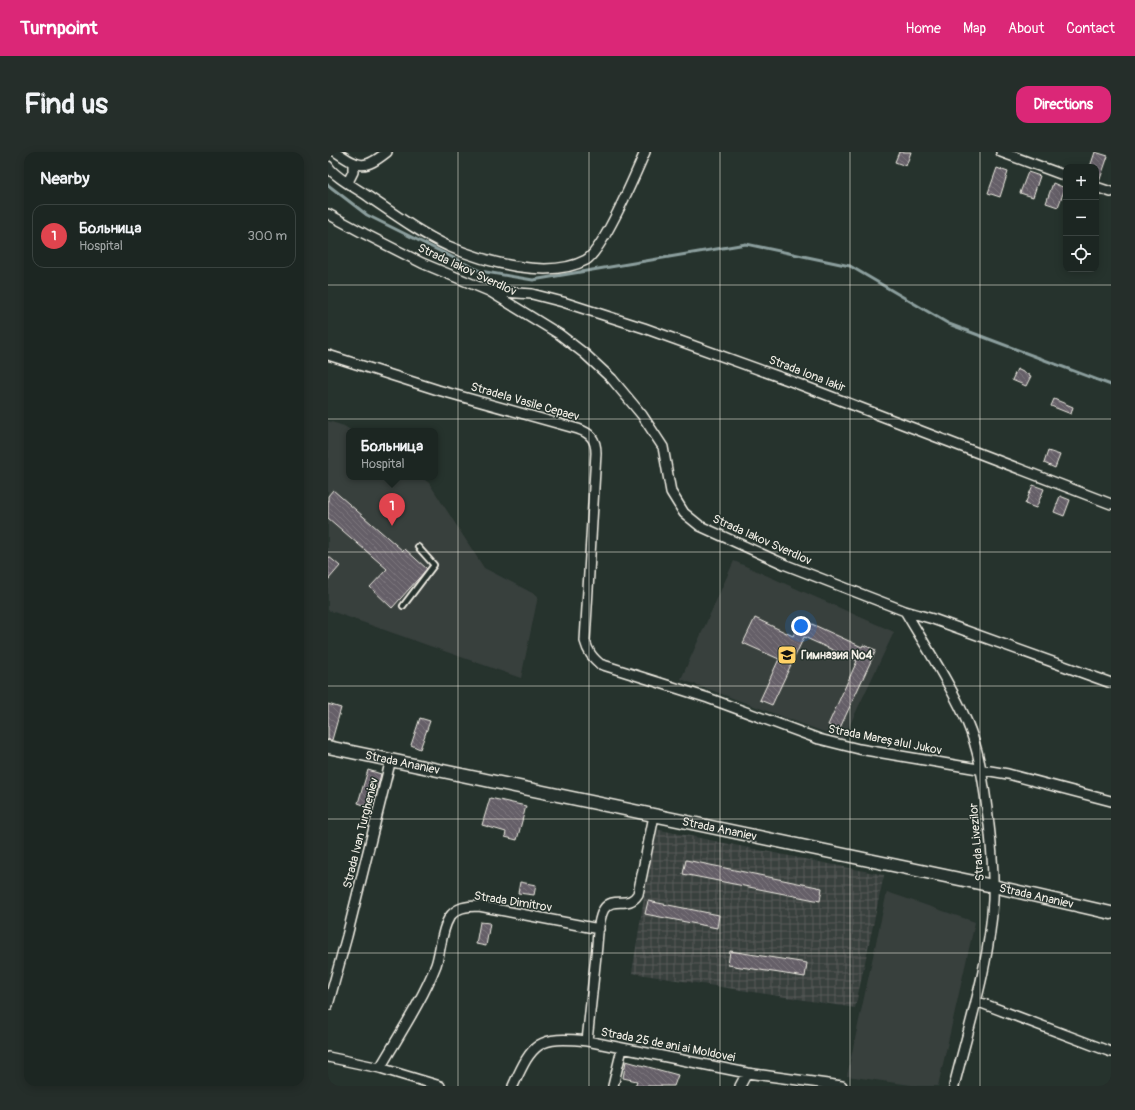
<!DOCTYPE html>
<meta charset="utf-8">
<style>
:root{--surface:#1c2622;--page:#252e2a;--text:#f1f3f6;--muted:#a0a5a5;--line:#3a4340;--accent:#db2777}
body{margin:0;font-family:Pangolin,sans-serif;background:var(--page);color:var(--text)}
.controls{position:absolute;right:12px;top:12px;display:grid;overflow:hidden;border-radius:8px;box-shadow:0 2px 10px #0003}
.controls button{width:36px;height:36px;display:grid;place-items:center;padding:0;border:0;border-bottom:1px solid var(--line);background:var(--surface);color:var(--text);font:20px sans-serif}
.you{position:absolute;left:473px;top:474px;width:14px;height:14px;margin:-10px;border:3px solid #fff;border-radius:50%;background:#1a73e8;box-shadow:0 0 0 6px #1a73e833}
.badge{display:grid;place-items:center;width:26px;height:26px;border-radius:50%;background:var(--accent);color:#fff;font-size:13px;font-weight:700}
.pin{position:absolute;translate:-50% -33px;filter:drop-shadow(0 1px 2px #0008)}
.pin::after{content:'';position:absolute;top:21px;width:14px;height:12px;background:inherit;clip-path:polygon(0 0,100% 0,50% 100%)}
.popup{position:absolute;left:18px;top:276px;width:92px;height:52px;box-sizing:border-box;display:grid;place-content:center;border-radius:8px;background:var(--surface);filter:drop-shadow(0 1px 3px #0005);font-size:13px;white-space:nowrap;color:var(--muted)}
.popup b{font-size:15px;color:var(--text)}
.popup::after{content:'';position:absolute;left:50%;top:100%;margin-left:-8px;border:8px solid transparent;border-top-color:var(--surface)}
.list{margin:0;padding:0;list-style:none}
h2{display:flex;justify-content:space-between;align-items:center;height:52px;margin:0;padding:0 16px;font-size:17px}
h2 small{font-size:13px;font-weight:400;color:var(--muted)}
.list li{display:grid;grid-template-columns:26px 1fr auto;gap:12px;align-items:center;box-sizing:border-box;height:64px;margin:0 8px 8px;padding:0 8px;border:1px solid var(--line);border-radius:12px}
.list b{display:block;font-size:15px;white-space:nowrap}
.list p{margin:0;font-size:13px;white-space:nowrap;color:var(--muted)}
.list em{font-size:13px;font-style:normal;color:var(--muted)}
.icon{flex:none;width:22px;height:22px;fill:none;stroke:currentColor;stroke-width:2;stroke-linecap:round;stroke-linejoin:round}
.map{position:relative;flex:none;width:783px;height:934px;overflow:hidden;border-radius:12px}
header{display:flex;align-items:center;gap:24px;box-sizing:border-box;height:56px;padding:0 20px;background:var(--accent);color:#fff}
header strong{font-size:19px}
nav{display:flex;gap:22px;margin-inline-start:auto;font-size:14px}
.intro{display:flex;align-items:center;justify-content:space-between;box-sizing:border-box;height:96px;padding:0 24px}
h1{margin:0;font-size:28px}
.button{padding:10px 18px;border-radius:12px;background:var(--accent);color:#fff;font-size:14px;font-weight:700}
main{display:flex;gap:24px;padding:0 24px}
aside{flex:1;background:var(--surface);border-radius:12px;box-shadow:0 2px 10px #0003}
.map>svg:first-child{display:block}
.built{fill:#39403e}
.industrial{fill:url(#industrial-grid)}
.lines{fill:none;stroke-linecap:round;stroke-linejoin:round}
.stream{stroke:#8c9f9e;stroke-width:3}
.building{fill:url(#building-back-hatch);stroke:#f4f1e8}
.lane-casing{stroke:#f4f1e8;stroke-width:8}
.street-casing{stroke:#f4f1e8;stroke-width:12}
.secondary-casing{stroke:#f4f1e8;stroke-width:15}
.lane{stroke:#26332d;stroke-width:4.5}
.street{stroke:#26332d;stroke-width:9}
.secondary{stroke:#26332d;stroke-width:12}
.grid{fill:none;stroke:#f4f1e8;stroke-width:1;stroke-opacity:0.55}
.labels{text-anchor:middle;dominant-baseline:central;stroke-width:3;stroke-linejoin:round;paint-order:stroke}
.street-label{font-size:12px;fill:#f4f1e8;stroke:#26332d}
.poi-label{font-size:12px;font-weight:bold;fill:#f4f1e8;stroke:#26332d;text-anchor:start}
</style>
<header>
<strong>Turnpoint</strong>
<nav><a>Home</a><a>Map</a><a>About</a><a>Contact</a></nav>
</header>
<div class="intro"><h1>Find us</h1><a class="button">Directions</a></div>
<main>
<aside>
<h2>Nearby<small></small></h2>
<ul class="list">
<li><span class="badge" style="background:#e0444e">1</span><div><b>Больница</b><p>Hospital</p></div><em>300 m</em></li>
</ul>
</aside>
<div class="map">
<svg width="783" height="934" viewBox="0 0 783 934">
<defs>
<pattern id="industrial-grid" width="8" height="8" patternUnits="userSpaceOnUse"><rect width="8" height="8" fill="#39403e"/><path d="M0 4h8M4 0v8" fill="none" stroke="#565c5a"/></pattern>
<pattern id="building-back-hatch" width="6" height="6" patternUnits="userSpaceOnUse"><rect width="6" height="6" fill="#655e67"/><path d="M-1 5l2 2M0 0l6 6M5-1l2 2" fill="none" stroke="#7c767d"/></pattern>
</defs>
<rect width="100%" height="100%" fill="#26332d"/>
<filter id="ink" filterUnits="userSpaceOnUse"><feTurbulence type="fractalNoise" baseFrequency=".025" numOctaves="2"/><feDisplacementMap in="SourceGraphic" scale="8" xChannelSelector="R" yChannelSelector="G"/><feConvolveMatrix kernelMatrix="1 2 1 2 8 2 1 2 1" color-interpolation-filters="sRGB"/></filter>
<g filter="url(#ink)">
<path class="built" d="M0,269L16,274L24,279H21V325H93L101,331L156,416L210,444L193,526L0,458Z
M406,409L566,480L515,587L353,527Z
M559,740L647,770L610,934H590L519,924Z"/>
<path class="industrial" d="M327,677L556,723L527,856L304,821Z"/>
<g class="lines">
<path class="stream" d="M0,33L39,63L152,119L205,128L418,92L522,114L621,172L783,233"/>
</g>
<path class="building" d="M571,0H583L578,14L567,10Z
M767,0L780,4L771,30L768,29V15H762Z
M669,16L680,20L672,45L660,41Z
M700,20L712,24L705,45L692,41Z
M725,31L737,36L730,55L718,51Z
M689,217L703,224L698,234L684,228Z
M726,247L745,255L743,262L723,254Z
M720,299L732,303L727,316L716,311Z
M705,333L716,337L708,356L697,352Z
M5,338L75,399L77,397L99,417L64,456L42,435L59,417L0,366V344Z
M732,344L742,348L736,364L726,360Z
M0,404L12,414L0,428Z
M427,466L465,484L473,467L534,495L535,493L548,498L511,578L500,573L529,509L476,485L444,553L432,548L451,507L415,491Z
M0,552L13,556L4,588H0Z
M92,566L102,569L92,597L83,593Z
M40,618L53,622L44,656L30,651Z
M162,646L198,654L189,688L177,685L178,680L154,673Z
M358,708L494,736L492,749L355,722Z
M192,730L208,733L206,743L190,741Z
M320,749L391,763L389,776L317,762Z
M152,770L162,771L158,794L148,792Z
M402,799L479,811L477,825L400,813Z
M298,909L350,923L346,934H307L309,929L295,926Z"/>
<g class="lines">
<g class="lane-casing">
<path id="lane" d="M75,454L106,413L90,395"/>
</g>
<g class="street-casing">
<path id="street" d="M8,0C32,16 36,18 59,0
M673,0L738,24
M0,14C6,25 30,37 41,45C66,62 92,81 120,94C157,110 221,128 258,108C275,98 308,21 317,0
M20,30L25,20V12
M768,35L783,40
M0,62L37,82L94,111L161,139L231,182L257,202L284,227L314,263L335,295L343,340L356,361L372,374L458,413L577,459L605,467L783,531
M162,139L204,142L235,150L316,176L460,228L783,352
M0,203L110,238L250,277C262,281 268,287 268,301L257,489C260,500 264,505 272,512L380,546L491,587L531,597L680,622L783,649
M577,459C598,495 622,531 639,570C651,598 655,627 659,657C663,687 666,718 665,748C662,810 641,874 626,934
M648,849L783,900
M0,853L19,784L63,607
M259,889C262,860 265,831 268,803C270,789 269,769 276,757C286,743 300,758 310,742L326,664
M0,905L52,916L112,934
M52,916C71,883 94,849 108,813C113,798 113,779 121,766C128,755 139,754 151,754L271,777
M185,934C205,890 210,884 259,889L419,921L514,934
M285,934L294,897
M412,934L419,921"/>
</g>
<g class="secondary-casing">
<g id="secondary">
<path id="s1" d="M0,595L665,734L783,761"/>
</g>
</g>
<use href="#lane" class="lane"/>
<use href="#street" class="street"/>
<use href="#secondary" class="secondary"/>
</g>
</g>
<path class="grid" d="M130,0V934M261,0V934M392,0V934M522,0V934M652,0V934M0,133H783M0,267H783M0,400H783M0,534H783M0,667H783M0,801H783"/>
<defs>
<g id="school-square" transform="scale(1)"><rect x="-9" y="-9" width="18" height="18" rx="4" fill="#ffd166" stroke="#26332d"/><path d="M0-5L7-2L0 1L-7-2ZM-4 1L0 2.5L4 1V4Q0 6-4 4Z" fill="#111"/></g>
</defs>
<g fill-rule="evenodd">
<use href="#school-square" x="459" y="503"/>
</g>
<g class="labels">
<g class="street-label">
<text transform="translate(139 118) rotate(25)">Strada Iakov Sverdlov</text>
<text transform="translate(479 222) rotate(21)">Strada Iona Iakir</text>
<text transform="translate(197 250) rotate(16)">Stradela Vasile Cepaev</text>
<text transform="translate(434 388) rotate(24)">Strada Iakov Sverdlov</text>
<text transform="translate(557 588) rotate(11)">Strada Mareșalul Jukov</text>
<text stroke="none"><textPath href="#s1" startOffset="76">Strada Ananiev</textPath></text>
<text stroke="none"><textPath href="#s1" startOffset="400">Strada Ananiev</textPath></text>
<text transform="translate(33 681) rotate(-76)">Strada Ivan Turgheniev</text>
<text transform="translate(649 690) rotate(-95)">Strada Livezilor</text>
<text stroke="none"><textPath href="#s1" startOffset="724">Strada Ananiev</textPath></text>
<text transform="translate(185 750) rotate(9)">Strada Dimitrov</text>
<text transform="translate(340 893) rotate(11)">Strada 25 de ani ai Moldovei</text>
</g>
<g class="poi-label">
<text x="473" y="503">Гимназия №4</text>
</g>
</g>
</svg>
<div class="controls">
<button>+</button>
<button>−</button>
<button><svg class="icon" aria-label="locate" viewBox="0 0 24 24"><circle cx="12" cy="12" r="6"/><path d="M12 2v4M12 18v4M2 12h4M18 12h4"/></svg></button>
</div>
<div class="you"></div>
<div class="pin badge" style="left:64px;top:374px;background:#e0444e">1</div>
<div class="popup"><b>Больница</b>Hospital</div>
</div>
</main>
